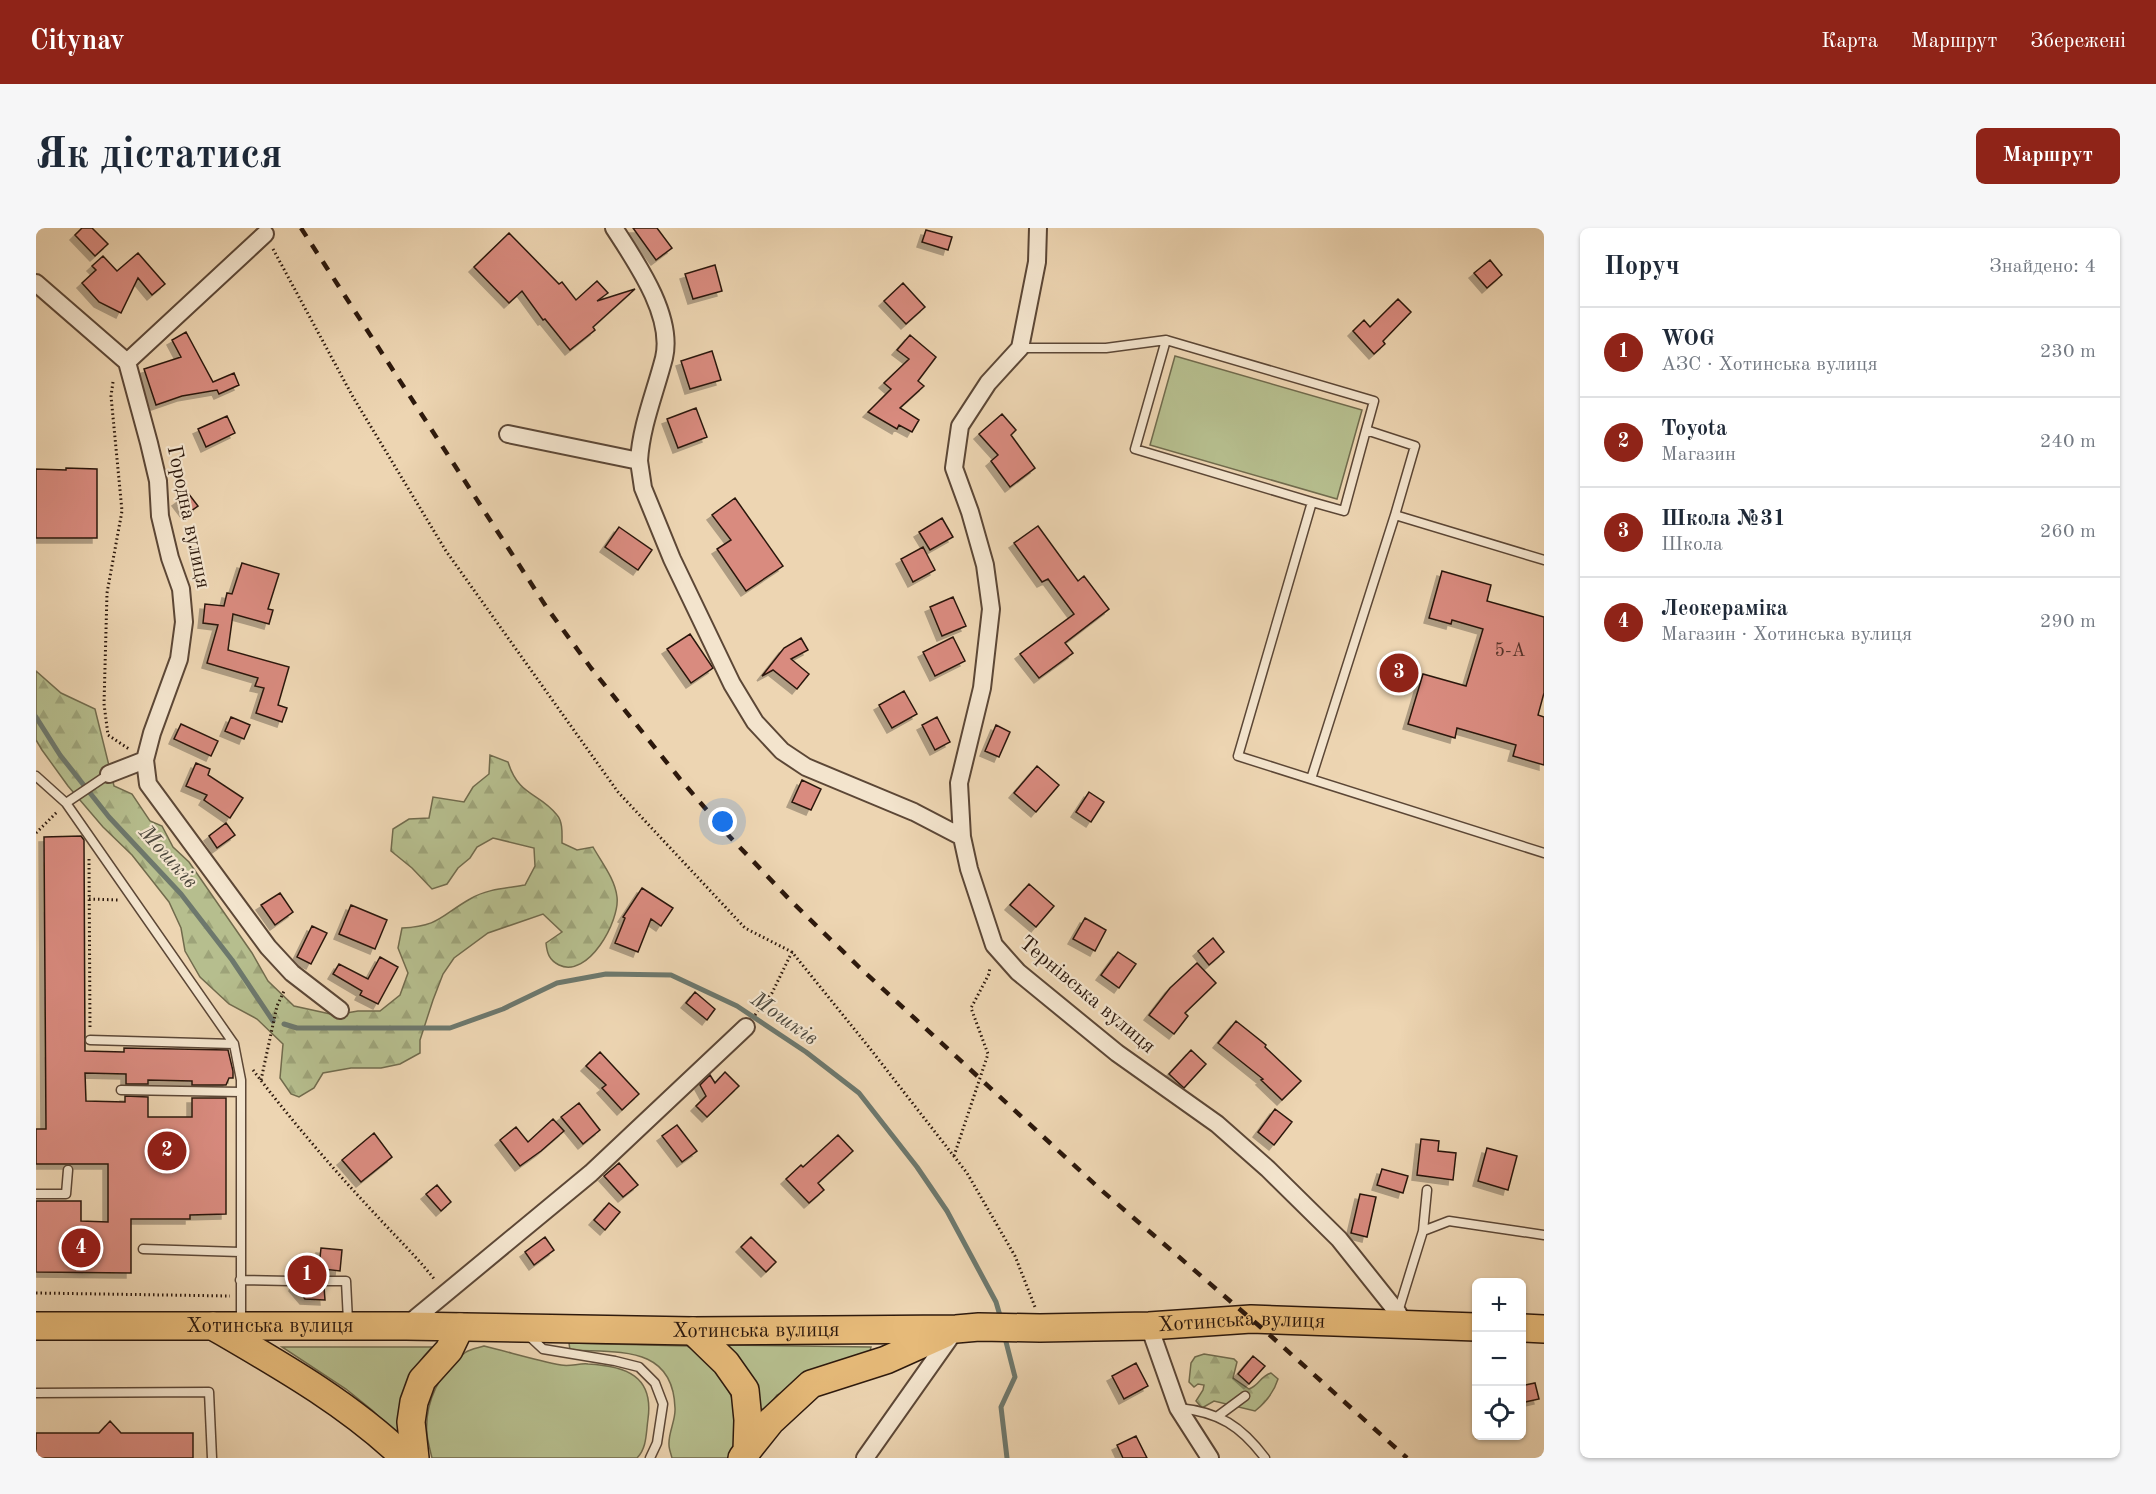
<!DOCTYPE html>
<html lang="uk">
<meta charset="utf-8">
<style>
:root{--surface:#fff;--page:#f6f6f7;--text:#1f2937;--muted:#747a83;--line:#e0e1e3;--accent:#8f2418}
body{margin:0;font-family:"Old Standard TT",serif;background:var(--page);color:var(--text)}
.controls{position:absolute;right:18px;bottom:18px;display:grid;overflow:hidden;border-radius:9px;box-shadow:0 2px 4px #0004}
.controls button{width:54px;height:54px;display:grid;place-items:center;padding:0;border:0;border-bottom:2px solid var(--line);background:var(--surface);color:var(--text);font:30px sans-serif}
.you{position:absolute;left:687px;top:594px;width:21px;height:21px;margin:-15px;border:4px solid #fff;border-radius:50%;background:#1a73e8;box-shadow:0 0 0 9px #1a73e833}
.badge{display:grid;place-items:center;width:39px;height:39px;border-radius:50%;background:var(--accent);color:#fff;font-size:20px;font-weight:700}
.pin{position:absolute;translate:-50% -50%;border:3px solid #fff;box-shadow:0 2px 6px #0006}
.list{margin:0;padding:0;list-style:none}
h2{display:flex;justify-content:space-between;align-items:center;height:78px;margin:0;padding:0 24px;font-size:26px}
h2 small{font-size:20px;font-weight:400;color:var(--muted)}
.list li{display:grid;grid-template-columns:39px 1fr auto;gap:18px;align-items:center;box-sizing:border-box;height:90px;padding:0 24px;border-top:2px solid var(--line)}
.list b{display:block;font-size:22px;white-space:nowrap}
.list p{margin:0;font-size:20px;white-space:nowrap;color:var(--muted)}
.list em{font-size:20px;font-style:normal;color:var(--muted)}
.icon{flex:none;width:33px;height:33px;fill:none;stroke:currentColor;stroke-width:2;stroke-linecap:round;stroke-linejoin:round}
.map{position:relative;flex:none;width:1508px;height:1230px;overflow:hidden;border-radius:9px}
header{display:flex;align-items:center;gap:36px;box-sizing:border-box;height:84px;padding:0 30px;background:var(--accent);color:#fff}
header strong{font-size:28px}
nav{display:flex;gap:33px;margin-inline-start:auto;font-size:21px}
.intro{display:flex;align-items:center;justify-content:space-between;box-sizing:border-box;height:144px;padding:0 36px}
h1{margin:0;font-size:42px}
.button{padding:15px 27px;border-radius:9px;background:var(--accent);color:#fff;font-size:21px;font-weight:700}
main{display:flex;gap:36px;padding:0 36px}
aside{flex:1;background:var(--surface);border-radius:9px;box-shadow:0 2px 4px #0004}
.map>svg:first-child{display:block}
.grass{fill:#b6be8e;stroke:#716b4d;stroke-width:1.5}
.forest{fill:url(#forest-firs);stroke:#716b4d;stroke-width:1.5}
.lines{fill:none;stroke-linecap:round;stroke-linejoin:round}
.stream{stroke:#6d786d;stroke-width:5}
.building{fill:#d98b7f;stroke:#2c180c;stroke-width:1.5;filter:url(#shadow)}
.service-casing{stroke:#5c4736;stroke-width:11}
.minor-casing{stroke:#5c4736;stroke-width:20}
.primary-casing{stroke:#2c180c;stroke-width:30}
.trunk-casing{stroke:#2c180c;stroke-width:30}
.path{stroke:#2c180c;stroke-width:3;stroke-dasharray:1.5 3;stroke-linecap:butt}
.service{stroke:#f3e4cd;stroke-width:8}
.minor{stroke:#f3e4cd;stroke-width:16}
.primary{stroke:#e6ba79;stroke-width:27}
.trunk{stroke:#e6ba79;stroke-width:27}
.rail{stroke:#2c180c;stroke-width:4.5;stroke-dasharray:10 10;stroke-linecap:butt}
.labels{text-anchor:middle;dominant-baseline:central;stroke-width:4.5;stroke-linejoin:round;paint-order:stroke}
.number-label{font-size:18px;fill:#573529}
.street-label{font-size:21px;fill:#2c180c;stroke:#f3e4cd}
.water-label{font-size:22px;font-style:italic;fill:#4d483d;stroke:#f3e4cd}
</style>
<header>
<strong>Citynav</strong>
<nav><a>Карта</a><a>Маршрут</a><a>Збережені</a></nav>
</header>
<div class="intro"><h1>Як дістатися</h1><a class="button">Маршрут</a></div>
<main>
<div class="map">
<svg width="1508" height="1230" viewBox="0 0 1508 1230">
<defs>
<pattern id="forest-firs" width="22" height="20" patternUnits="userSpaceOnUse" patternTransform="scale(1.5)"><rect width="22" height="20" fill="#b6be8e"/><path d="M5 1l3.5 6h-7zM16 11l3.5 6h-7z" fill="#9da379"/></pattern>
<filter id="shadow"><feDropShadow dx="-5" dy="5" stdDeviation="0" flood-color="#0004"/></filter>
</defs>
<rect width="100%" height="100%" fill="#edd5b2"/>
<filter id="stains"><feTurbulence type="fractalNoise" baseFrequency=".00333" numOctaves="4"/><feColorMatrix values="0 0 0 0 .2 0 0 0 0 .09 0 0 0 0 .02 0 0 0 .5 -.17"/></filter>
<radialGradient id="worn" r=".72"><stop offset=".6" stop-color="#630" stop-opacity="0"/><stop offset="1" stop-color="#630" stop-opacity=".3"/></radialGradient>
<path class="grass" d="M1139,128L1326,182L1301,271L1114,217Z
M533,1115L651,1118L666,1126L686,1146L700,1180V1211L692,1230H636C635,1226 633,1221 633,1217C632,1205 640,1192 639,1180C637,1116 581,1125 534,1122Z
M686,1117L835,1119L833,1129L773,1150L741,1167L722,1191Z
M448,1118C473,1124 499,1132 525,1137C534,1139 543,1135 552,1136C590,1138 618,1148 612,1191C610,1205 611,1220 601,1230H396C394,1222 392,1214 391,1207C388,1175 404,1142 430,1124C435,1121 442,1120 448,1118Z
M246,1119H396C367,1149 369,1174 366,1212L336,1182L310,1161Z"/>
<path class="forest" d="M0,443L25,465L59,481L78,558L96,566L114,593L126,598L137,619L153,634L216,725L232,753L258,778L299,787L322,783H344L364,767L372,745L362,720L366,700C404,698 404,688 434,671C450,661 471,660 489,657L499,638L498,620L457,610L441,619L434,630L422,640L411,656L396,661L376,640L355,623L357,601L373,591L393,590L397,569L428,574L437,559L453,546L454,527L472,534C483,569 503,564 521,587C527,594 526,606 526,615L541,622L557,619C566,635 579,651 581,669C584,693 552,751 523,737C513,732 511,725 510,715L526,704L507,686L452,705L418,730L407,746L397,772L384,812V825L364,836L345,840H315L287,845L278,860L263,869L255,866L244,850L247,816L221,791L193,776L164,749L149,723L145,700L133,674L96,627L67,599L32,558L6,522L0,512Z
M1168,1126L1198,1131L1201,1134L1197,1150L1213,1161C1224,1157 1223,1149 1235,1145L1242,1151C1238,1164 1229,1175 1219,1183L1178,1173L1166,1180L1160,1173L1167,1162L1168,1157L1162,1156L1158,1159L1153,1154L1155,1135L1159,1129Z"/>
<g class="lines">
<path class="stream" d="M0,489L24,527L73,589L145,666L196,732L237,793
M248,796L261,800H414L467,781L521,755L570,746L635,747L701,778L770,824L823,865L881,939L911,983L960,1074L965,1091
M968,1106L979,1149L965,1179L971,1230"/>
</g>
<path class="building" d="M46,0H56L72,16L59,28L39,7Z
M597,0H621L636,20L620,32Z
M890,2L916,9L912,22L886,14Z
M473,5L523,56L526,54L540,72L561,53L572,65L561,73L599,61L557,99L559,102L534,122L509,91L507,92L486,63L473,75L438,39Z
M102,25L129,56L116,67L102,50L85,85L63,74L46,55L60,42L56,38L67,28L81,43Z
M1454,32L1466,47L1451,60L1438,45Z
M679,37L686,63L657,71L649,46Z
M867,55L889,79L870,96L848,73Z
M1362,71L1375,84L1347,113L1349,116L1338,126L1317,103L1328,92L1334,99Z
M150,104L177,154L198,145L203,157L183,166L181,162L146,168L120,177L108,141L145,129L136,112Z
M874,107L900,129L882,153L888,158L864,180L883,192L876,204L863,197L861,201L832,184L855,161L848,155L873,131L861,122Z
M676,123L685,152L654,161L645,133Z
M660,180L671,209L642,220L631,191Z
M966,186L980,202L975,207L999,240L974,259L955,233L962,227L943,206Z
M191,188L199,205L170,219L162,201Z
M30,240L61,241V310H0V241L30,242Z
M152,265L162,278L151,286L141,273Z
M699,270L747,338L710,363L681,321L695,312L676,287Z
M906,290L917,309L894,322L883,304Z
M1002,298L1042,353L1048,348L1073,381L1029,415L1037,425L1003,450L984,426L1038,386L1012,351L1006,354L978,315Z
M583,299L616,322L602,342L569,319Z
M887,319L899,342L877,354L865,331Z
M206,335L243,346L232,381L237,382L233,396L197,386L192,422L253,439L242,477L251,480L246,494L220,485L228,460L219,458L222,450L171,435L182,397L167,395L169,376L188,378L191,365L196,366Z
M1406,343L1455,357L1451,373L1508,389V465L1502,487L1508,489V537L1477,528L1480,517L1421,500L1419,510L1372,496L1387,446L1430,458L1447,401L1416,392L1415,396L1393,390Z
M917,369L930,398L906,408L894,379Z
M654,406L677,440L655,455L631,421Z
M917,409L929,433L899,448L887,424Z
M765,410L772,422L755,431L773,446L761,461L737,442L726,448L748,420Z
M868,463L881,486L856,500L843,477Z
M195,489L214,497L208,511L189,503Z
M901,489L914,514L899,522L886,497Z
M145,496L182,513L175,528L138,511Z
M960,497L974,504L963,529L949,523Z
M160,535L174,541L172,547L207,570L194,590L168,572L171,567L150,558Z
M1001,538L1023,557L1000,584L978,565Z
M766,552L785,561L775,582L756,574Z
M1053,564L1068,574L1055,594L1040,584Z
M190,595L199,607L181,620L173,608Z
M45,608L48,612L49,823L88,824V820L192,822L197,843V850H193L190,857H156V853L112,852V856H90V846L49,845L50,873L89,874V868L112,869V889H156V870H190V986L154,987V991H95V1045L0,1044V973H45V993L72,994V936H0V901H10L8,609Z
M993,656L1018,678L1000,699L974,677Z
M606,660L637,680L625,698L615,691L602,724L579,715L589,690L587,689Z
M244,665L257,684L239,697L225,677Z
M315,677L351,692L339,721L303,706Z
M1049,690L1070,702L1059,723L1037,711Z
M276,698L291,705L275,736L261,729Z
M1177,710L1188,724L1173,737L1162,723Z
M1082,724L1100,736L1083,760L1065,747Z
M344,729L362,739L342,776L324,767L326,763L297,746L303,736L332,751Z
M1161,735L1180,755L1149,785L1152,788L1138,806L1113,787L1134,760Z
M659,764L679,781L671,792L650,775Z
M1200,793L1230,817L1229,819L1265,853L1246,872L1225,852L1227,851L1182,815Z
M1155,822L1170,836L1148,860L1133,846Z
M564,824L603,866L586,882L566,860L570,857L550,838Z
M689,844L703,858L671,889L660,878L670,868L664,857L674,847L679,855Z
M543,875L564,902L547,916L525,889Z
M1239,881L1256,894L1238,917L1222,904Z
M517,891L528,903L505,923L484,938L464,912L480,899L492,914Z
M641,897L661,923L646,934L626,908Z
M338,905L356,929L325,954L306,932Z
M802,907L817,923L782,955L788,962L773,975L750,951L765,937L767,939Z
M1385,911L1403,913L1402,923L1420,925L1417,952L1381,947Z
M1451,920L1481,928L1472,962L1442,953Z
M583,935L602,957L587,969L568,948Z
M1346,941L1372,948L1367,965L1341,957Z
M401,957L415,974L405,983L390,966Z
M1324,966L1340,969L1331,1009L1315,1005Z
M573,975L584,984L569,1002L558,992Z
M509,1009L518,1022L498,1037L489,1024Z
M715,1009L740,1034L730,1044L705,1019Z
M285,1020L306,1022L304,1043L288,1041V1047L282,1050L283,1057L288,1059L289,1072L269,1071L258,1058L260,1053L255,1047V1038L283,1039Z
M1217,1128L1229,1138L1213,1156L1202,1146Z
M1100,1135L1112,1158L1088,1171L1076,1148Z
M1499,1155L1503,1171L1489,1174L1485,1158Z
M74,1193L85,1205H157V1230H0V1205H63Z
M1100,1208L1111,1230H1087L1081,1217Z"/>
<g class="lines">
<g class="service-casing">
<path id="service" d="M984,120H1070L1130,112
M1276,274L1308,283L1330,202
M1508,332L1359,287L1379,218L1330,202L1338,173L1130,112L1099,221L1276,274L1202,528L1508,625
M0,548L30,575L198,816L205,852V1094
M1275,551L1359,287
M30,575L73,546
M54,812L198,816
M85,862L205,864
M0,966H30L32,942
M1387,1003L1413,993L1508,1007
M107,1021L204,1024
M204,1052L254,1053
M288,1053H310L312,1093
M1362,1084L1387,1003L1391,962
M492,1107L507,1121L579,1133L603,1139L619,1155L627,1176L621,1215L614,1230
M0,1165L173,1164L176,1230
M1143,1180C1183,1184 1205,1198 1229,1230
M1182,1188L1209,1168"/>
</g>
<g class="minor-casing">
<path id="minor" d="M578,0C600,34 638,88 628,130C619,165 605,198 603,233
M1002,0L1001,34L984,120L952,155L924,198L918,240L934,284L949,337L955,381L946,460L923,555L926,609L933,641L958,717L982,744L1081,825L1181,896L1232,941L1303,1011L1362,1085L1369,1098
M0,55L91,134L113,215L122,253L124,288L134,330L145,361L148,394L143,431L116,505L109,532L73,546
M91,134L229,6
M472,206L603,233L607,260L636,331L696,456L719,494L746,523L770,539L878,584L926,609
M109,532L112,556L232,719L256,745L304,782
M370,1098L555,945L710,799
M1113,1098L1142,1180L1174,1230
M829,1230L918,1104"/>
</g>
<g class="primary-casing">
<path id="primary" d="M657,1103L690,1135L709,1162L712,1192L711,1223L706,1230
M379,1230L375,1194L378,1174L386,1152L413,1122L424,1099"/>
</g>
<g class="trunk-casing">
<g id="trunk">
<path id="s1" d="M0,1098H370L657,1103L920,1101L943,1099L1004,1100L1113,1098L1215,1091L1440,1099"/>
<path d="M177,1098C244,1137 313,1176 369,1230"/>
<path d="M1486,1100L1508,1101"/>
<path d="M711,1223L735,1193L775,1156L850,1132L908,1106"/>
</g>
</g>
<path class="path" d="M237,21L317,169L410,323L582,564L709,700L756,724L832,818L931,945L979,1028L999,1079
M77,154L75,168L86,283L71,365L68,476L72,507L93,521
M0,605L22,583
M53,631L54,801
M53,671L82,672
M719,787L736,765L756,724
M217,842C255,892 297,941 340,987C360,1009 381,1029 399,1052
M225,852L241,778L249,761
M918,928L952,826L935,780L953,746L954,739
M0,1065L194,1068"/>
<use href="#service" class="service"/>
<use href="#minor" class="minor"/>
<use href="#primary" class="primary"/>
<use href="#trunk" class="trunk"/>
<path class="rail" d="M265,0L511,380L555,440L644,551L694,609L755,673L823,739L1064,961L1236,1109L1371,1230"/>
</g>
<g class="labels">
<g class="number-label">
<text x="1474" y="423">5-А</text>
</g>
<g class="street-label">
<text transform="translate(152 289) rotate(78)">Городна вулиця</text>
<text transform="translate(1051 767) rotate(40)">Тернівська вулиця</text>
<text stroke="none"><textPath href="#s1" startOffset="1206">Хотинська вулиця</textPath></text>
<text stroke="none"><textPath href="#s1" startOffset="234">Хотинська вулиця</textPath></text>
<text stroke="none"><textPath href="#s1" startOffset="720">Хотинська вулиця</textPath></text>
</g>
<g class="water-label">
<text transform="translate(132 629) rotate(48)">Мошків</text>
<text transform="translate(748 791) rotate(35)">Мошків</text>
</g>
</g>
<rect width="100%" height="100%" filter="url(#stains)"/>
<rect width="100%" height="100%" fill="url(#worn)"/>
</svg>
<div class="controls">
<button>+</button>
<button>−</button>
<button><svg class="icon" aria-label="locate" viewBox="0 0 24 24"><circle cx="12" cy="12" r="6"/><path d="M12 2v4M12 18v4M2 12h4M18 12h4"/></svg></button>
</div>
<div class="you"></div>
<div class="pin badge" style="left:271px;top:1047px">1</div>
<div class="pin badge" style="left:131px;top:923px">2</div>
<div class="pin badge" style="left:1363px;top:445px">3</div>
<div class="pin badge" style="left:45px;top:1020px">4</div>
</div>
<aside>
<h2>Поруч<small>Знайдено: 4</small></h2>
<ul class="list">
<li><span class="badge">1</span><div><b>WOG</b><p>АЗС · Хотинська вулиця</p></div><em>230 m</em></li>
<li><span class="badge">2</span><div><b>Toyota</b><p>Магазин</p></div><em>240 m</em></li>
<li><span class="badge">3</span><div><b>Школа №31</b><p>Школа</p></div><em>260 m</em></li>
<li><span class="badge">4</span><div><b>Леокераміка</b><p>Магазин · Хотинська вулиця</p></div><em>290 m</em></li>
</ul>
</aside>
</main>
